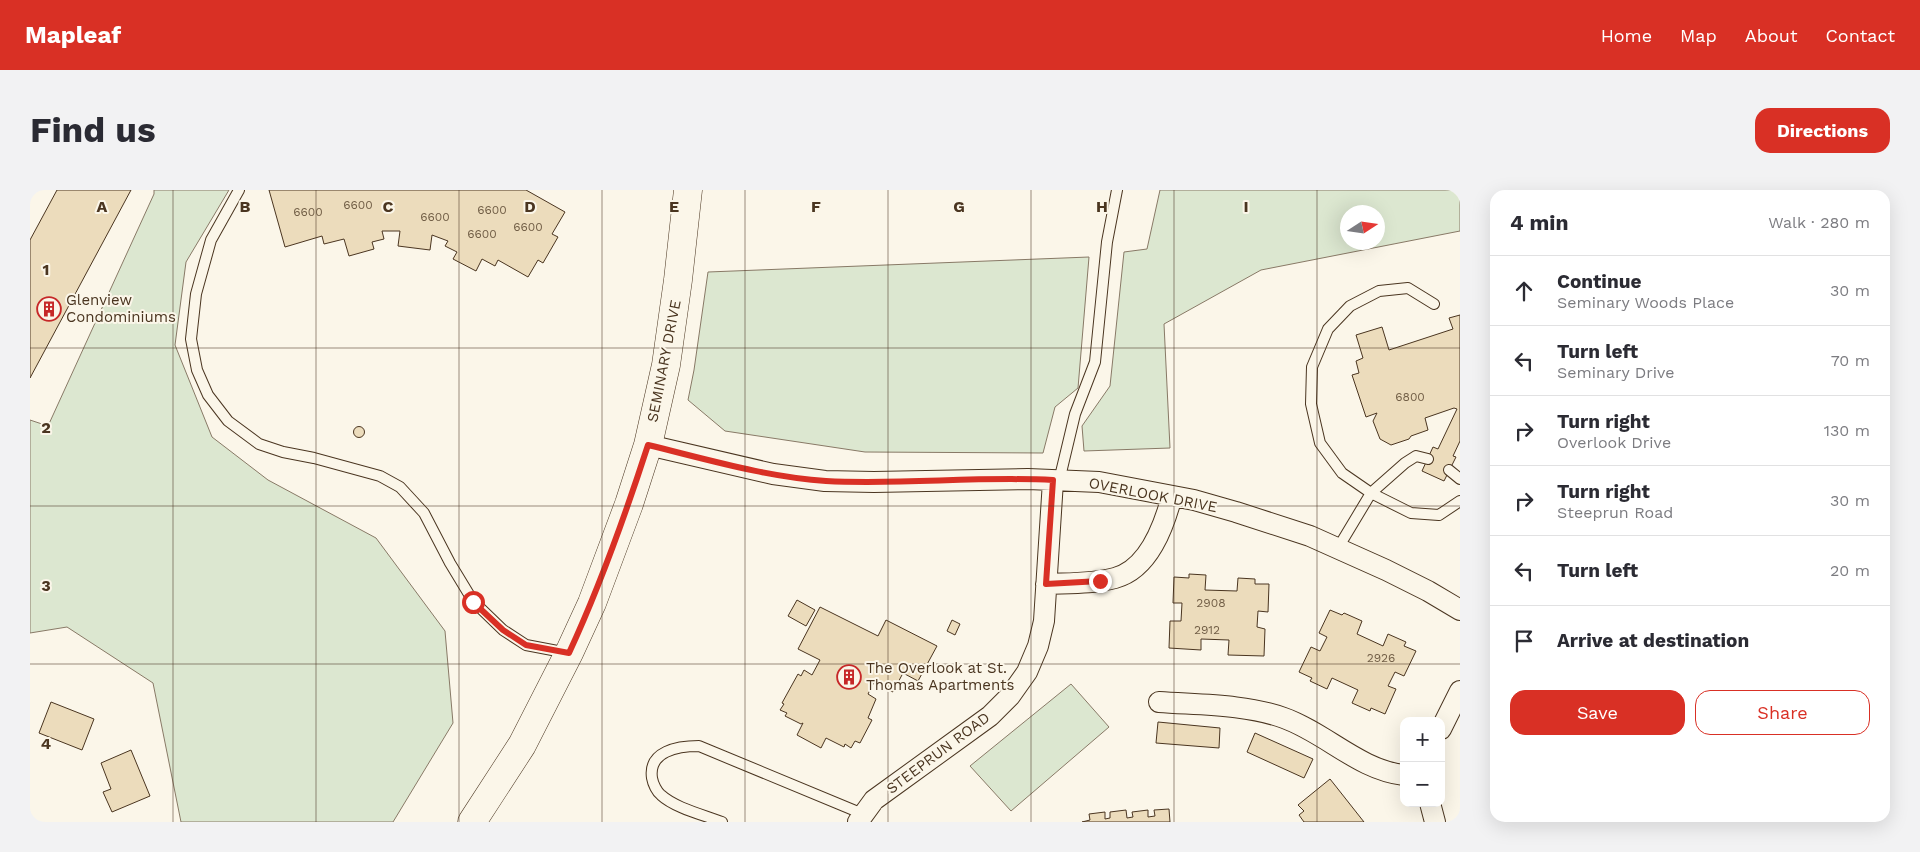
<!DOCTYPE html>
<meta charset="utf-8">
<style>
:root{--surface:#fff;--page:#f2f2f3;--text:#2b2b33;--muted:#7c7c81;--line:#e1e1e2;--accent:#d93025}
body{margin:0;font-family:"Work Sans",sans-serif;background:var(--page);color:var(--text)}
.controls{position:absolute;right:15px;bottom:15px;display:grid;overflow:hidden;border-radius:10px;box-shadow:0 5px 20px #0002}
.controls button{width:45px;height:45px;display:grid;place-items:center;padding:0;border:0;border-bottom:1px solid var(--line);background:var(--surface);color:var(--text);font:25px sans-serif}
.compass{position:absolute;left:1310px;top:15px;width:45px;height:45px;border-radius:50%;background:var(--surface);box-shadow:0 5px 20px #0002;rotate:78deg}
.stop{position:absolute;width:15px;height:15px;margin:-11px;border:4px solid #d93025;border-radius:50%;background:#fff}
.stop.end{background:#d93025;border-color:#fff;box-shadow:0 1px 5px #0008}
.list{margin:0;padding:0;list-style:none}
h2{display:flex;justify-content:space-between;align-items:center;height:65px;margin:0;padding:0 20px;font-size:21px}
h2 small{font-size:16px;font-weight:400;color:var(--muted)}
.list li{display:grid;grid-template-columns:32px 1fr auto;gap:15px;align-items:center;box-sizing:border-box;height:70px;padding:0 20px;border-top:1px solid var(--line)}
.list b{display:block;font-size:19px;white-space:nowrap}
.list p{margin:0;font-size:16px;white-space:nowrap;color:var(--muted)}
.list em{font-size:16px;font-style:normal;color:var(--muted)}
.actions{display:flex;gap:10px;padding:15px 20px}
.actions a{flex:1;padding:11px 0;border:1px solid var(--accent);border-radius:15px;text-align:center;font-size:18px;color:var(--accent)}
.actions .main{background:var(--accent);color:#fff}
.icon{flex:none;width:28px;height:28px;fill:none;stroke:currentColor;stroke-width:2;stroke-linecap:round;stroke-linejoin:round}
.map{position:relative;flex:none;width:1430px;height:632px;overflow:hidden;border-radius:15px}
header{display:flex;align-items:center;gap:30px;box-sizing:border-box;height:70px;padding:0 25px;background:var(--accent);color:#fff}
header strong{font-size:24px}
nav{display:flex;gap:28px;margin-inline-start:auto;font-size:18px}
.intro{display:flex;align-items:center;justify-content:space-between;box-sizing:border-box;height:120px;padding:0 30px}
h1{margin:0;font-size:35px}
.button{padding:12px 22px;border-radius:15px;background:var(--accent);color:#fff;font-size:18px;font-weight:700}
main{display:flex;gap:30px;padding:0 30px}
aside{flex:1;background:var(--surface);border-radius:15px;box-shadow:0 5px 20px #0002}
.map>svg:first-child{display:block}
.green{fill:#dce7d0;stroke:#887966;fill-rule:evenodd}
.building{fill:#ecdcbc;stroke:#4a3520}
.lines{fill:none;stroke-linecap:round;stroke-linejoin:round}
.service-casing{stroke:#4a3520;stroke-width:12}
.minor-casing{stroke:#4a3520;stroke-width:22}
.primary-casing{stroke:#4a3520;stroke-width:29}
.service{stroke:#fbf6e9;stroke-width:10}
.minor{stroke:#fbf6e9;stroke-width:20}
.primary{stroke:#fbf6e9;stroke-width:28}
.route{stroke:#d93025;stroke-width:6}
.grid{fill:none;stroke:#4a3520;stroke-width:1;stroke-opacity:0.55}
.labels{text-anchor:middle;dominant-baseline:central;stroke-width:4;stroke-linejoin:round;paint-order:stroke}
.number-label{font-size:12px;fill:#725f47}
.poi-label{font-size:15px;fill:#4a3520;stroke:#fbf6e9;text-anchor:start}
.street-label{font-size:15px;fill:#4a3520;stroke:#fbf6e9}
.grid-label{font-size:16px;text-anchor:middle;font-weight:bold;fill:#4a3520;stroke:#fbf6e9;stroke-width:4;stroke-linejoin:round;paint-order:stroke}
</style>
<header>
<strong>Mapleaf</strong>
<nav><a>Home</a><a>Map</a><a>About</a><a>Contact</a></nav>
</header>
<div class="intro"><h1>Find us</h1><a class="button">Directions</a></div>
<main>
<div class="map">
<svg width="1430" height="632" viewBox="0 0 1430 632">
<rect width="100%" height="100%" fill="#fbf6e9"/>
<path class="green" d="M124,0H199L156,72L145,155L182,247L238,290L346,348L415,441L423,533L363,632H151L123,493L37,437L0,443V230L18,236L124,4Z
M1130,0H1430V41L1231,80L1134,134L1140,258L1054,261L1052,236L1080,196L1094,62L1117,59ZM1348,22V52H1318V22Z
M1059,67L1048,198L1025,217L1013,263L835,262L695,241L658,210L664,180L678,82Z
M1041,494L1079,537L981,621L940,576Z"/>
<path class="building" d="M27,0H101L0,188V50Z
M239,0H496L535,22L522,44L528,47L513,73L508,70L498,87L468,70L465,76L452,69L446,81L423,69L427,62L415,56L418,51L402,45L400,60L368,56L370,41H352L354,49L342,52L344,59L319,66L314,49L294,54L292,46L255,57Z
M1430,125V251L1423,266L1426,267L1414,291L1392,281L1403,257L1408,259L1427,219L1424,218L1395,228L1398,240L1381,246L1379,249L1361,255L1350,249L1343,231L1347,223L1336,227L1322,185L1329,183L1326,171L1333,168L1326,145L1352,137L1359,160L1423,139L1419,128Z
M323.5 242a5.5 5.5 0 1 1 11 0a5.5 5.5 0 1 1-11 0Z
M1159,384L1176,385L1175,400L1207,401L1208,388L1225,389V394H1239L1238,422L1228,421L1227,437L1235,439L1234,466L1198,465L1199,450L1171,449V460L1139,458L1140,431H1151L1152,413H1143L1144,387L1159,388Z
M767,410L785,420L776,436L758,426Z
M790,417L848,446L856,430L907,456L888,491L873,483L863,502L844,492L838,504L846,509L838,528L842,530L830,553L825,551L821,558L815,554L814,557L796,548L791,558L767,545L773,533L771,534L755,526L757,523L750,520L754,514L752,513L768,484L771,486L774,480L782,485L790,470L768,459Z
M1300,420L1312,425L1314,423L1332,431L1327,444L1353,456L1358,444L1376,452L1374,456L1386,461L1374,486L1365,482L1358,496L1366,499L1355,524L1341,518L1340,521L1322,513L1328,500L1302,488L1297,499L1280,491L1282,488L1269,482L1281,457L1290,461L1297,447L1289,443Z
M922,430L930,434L925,445L917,441Z
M21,512L64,529L52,560L9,543Z
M1128,532L1190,538L1189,558L1126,553Z
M1225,543L1283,569L1274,588L1217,562Z
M101,560L120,606L82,622L73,602L81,599L71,573Z
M1300,589L1304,594L1334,632H1274L1269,625L1274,621L1268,615Z
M1139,619L1140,632H1052L1060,630L1059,624L1075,622V629L1080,628V622L1096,620L1097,628L1103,627L1102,622L1118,620V627L1125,626L1124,620Z"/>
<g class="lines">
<g class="service-casing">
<path id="service" d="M209,0L181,50L166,104L161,149L167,180L178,205L198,231L229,254L253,262L284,268L350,286L370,297L394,323L420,373L443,411L473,440L496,455L538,463
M1398,269L1386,266L1375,273L1341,303L1312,283L1290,253L1281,214L1282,177L1298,139L1320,116L1349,101L1378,98L1404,114
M1419,280L1430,289
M1029,291L1045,224L1065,172L1077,52L1087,0
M1308,358L1341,303L1381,323L1409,325L1430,311
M692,632C674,625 645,618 631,605C627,602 623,594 622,588C618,561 648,556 669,556L833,624"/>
</g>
<g class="minor-casing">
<path id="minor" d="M618,255L743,284L795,291L844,292L998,289L1069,292L1164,310L1206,322L1280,346L1356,380L1398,401L1430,420
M1016,394C1039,393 1063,394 1085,388C1119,379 1134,336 1142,306
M1129,512C1170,515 1215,514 1254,528C1296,543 1329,580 1374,585
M1411,539L1430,501
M1400,613L1405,632
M828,632L844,610L960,526L980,506L997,482L1008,456L1014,431L1023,291"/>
</g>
<g class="primary-casing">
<path id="primary" d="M442,632L492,555L539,463L562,413L599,314L618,255L636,175L648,90L658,0"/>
</g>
<use href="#service" class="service"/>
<use href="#minor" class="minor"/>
<use href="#primary" class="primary"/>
</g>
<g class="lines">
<path class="route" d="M443,412L473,440L496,455L539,463C570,396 595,326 618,255C676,269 736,287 796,291C872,295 947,286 1023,290L1016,394L1070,391"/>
</g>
<path class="grid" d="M143,0V632M286,0V632M429,0V632M572,0V632M715,0V632M858,0V632M1001,0V632M1144,0V632M1287,0V632M0,158H1430M0,316H1430M0,474H1430"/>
<defs>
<g id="building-ring" transform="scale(1.25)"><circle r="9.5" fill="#fbf6e9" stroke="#c62828" stroke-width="1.5"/><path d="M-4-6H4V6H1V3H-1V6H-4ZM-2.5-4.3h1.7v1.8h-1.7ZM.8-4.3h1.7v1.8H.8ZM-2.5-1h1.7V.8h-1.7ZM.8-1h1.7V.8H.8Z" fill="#c62828"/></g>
</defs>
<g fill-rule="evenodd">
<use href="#building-ring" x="19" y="119"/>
<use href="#building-ring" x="819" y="487"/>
</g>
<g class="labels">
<g class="number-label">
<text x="328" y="15">6600</text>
<text x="462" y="20">6600</text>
<text x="278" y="22">6600</text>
<text x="405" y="27">6600</text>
<text x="498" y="37">6600</text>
<text x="452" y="44">6600</text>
<text x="1380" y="207">6800</text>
<text x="1181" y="413">2908</text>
<text x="1177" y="440">2912</text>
<text x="1351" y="468">2926</text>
</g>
<g class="poi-label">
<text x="36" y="110">Glenview<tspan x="36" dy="17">Condominiums</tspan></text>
<text x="836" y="478">The Overlook at St.<tspan x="836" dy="17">Thomas Apartments</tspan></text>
</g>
<g class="street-label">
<text transform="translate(634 171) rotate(-79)">SEMINARY DRIVE</text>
<text transform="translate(1123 305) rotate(11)">OVERLOOK DRIVE</text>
<text transform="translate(908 563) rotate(-37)">STEEPRUN ROAD</text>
</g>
</g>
<g class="grid-label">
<text x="72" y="22">A</text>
<text x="215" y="22">B</text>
<text x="358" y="22">C</text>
<text x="500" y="22">D</text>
<text x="644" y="22">E</text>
<text x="786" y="22">F</text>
<text x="929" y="22">G</text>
<text x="1072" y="22">H</text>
<text x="1216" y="22">I</text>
<text x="16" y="85">1</text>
<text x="16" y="243">2</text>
<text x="16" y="401">3</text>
<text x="16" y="559">4</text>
</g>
</svg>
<div class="controls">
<button>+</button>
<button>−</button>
</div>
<svg class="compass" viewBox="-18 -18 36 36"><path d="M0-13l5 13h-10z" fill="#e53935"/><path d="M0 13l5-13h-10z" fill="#7c7c81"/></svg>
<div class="stop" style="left:443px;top:412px"></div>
<div class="stop end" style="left:1070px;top:391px"></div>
</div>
<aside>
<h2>4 min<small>Walk · 280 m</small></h2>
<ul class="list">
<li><svg class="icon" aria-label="ahead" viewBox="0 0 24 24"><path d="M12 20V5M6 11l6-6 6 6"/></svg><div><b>Continue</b><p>Seminary Woods Place</p></div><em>30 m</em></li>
<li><svg class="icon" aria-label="left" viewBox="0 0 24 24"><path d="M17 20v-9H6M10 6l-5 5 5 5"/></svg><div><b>Turn left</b><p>Seminary Drive</p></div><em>70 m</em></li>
<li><svg class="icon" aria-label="right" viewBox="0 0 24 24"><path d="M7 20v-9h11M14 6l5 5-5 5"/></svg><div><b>Turn right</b><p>Overlook Drive</p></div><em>130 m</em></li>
<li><svg class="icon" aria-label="right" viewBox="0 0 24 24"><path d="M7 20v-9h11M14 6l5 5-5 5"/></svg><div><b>Turn right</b><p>Steeprun Road</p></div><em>30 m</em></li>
<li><svg class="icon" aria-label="left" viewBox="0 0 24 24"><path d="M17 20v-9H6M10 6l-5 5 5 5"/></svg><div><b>Turn left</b></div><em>20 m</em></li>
<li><svg class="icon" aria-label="arrive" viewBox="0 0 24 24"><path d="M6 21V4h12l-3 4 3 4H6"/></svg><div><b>Arrive at destination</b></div></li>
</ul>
<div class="actions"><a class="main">Save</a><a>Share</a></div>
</aside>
</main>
